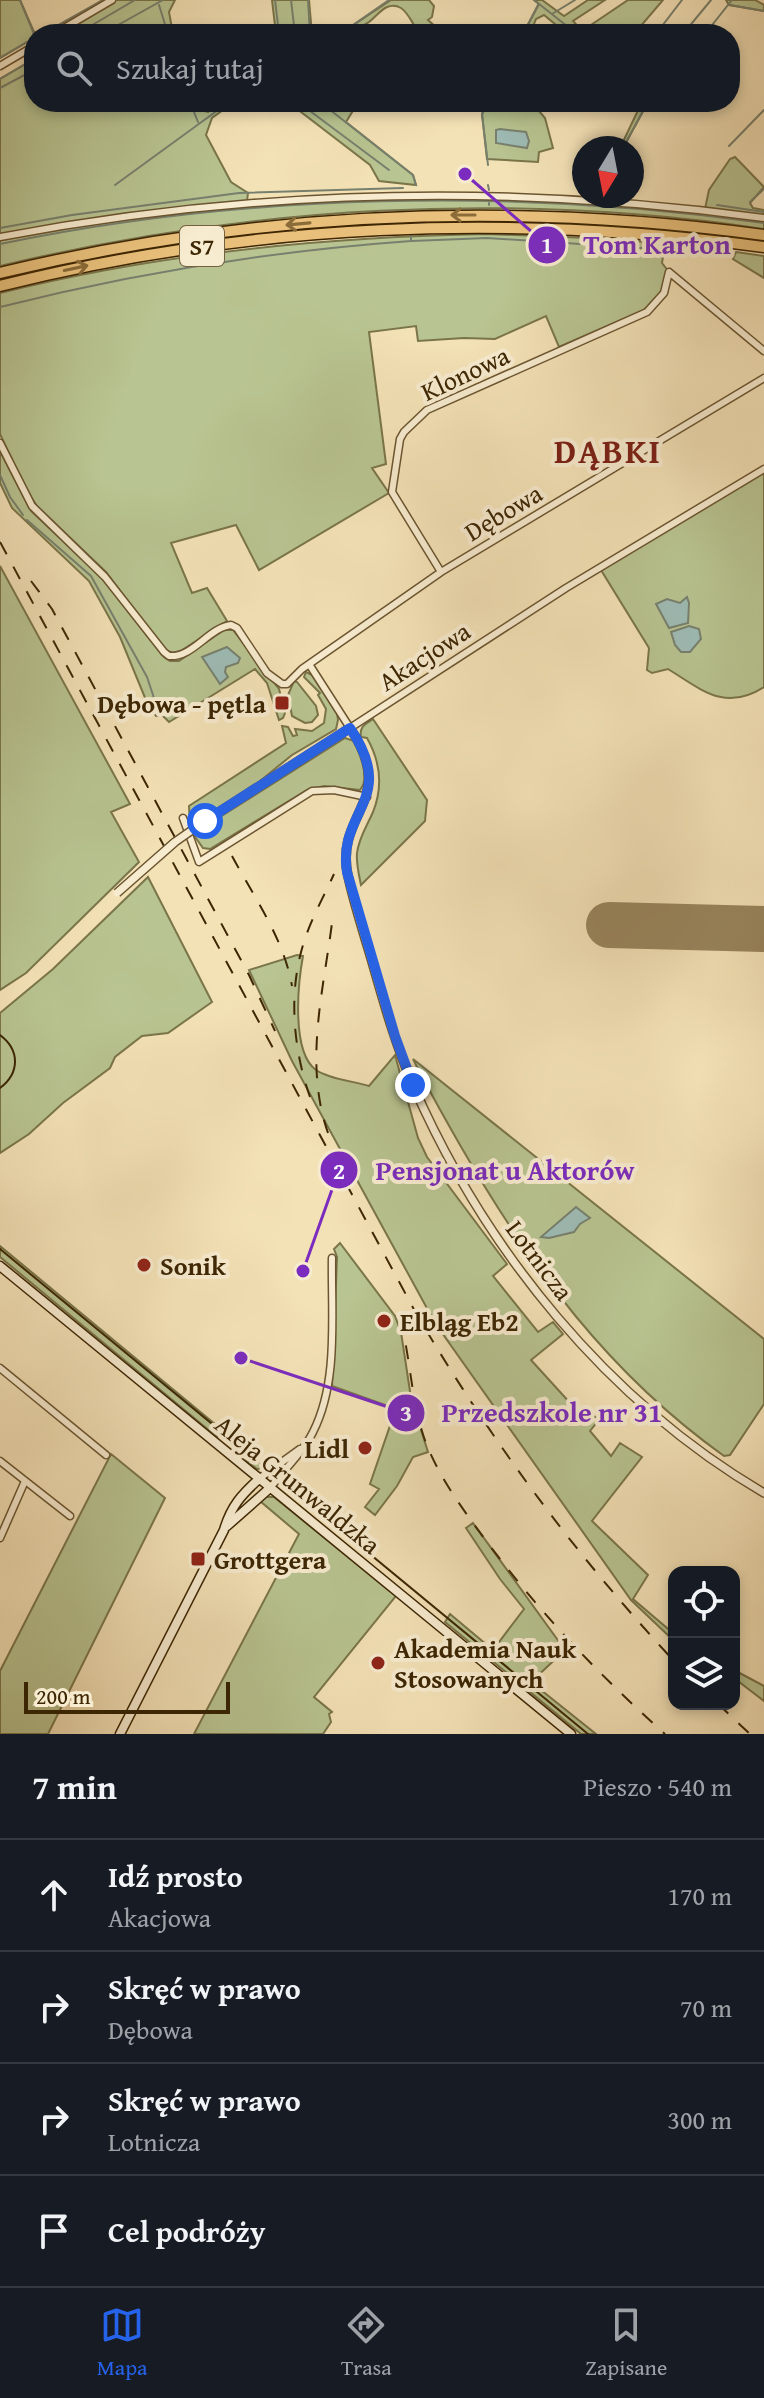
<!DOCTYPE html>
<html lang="pl">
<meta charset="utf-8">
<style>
:root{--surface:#171b24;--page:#20242c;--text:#f1f3f6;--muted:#9ea1a6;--line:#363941;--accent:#2563eb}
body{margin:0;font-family:"Gentium Book Plus",serif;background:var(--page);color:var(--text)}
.controls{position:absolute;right:24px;bottom:24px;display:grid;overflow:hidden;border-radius:16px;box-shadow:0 4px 12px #0003}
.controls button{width:72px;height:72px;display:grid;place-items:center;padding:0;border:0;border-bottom:2px solid var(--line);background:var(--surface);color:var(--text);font:40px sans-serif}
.compass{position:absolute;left:572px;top:136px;width:72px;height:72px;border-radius:50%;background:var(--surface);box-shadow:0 4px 12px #0003;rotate:190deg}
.scale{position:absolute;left:24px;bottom:20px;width:206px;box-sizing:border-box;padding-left:8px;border:4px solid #3d2603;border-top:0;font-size:22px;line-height:28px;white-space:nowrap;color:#3d2603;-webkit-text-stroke:6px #f8ecd0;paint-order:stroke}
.stop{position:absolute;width:24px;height:24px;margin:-18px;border:6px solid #2563eb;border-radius:50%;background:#fff}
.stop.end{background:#2563eb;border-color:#fff;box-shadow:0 2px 8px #0008}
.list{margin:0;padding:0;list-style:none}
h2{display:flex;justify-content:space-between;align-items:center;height:104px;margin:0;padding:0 32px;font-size:34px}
h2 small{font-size:26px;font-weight:400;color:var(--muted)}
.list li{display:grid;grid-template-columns:52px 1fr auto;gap:24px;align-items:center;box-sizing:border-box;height:112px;padding:0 32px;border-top:2px solid var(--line)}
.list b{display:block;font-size:30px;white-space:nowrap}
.list p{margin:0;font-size:26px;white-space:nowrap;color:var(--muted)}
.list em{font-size:26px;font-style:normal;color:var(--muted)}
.icon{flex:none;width:44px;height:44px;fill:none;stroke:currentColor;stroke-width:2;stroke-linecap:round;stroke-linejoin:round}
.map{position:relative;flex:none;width:764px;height:1734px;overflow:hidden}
.search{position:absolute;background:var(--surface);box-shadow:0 4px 12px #0003;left:24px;right:24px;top:24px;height:88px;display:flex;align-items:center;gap:20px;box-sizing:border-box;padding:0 28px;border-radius:32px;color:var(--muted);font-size:30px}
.sheet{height:552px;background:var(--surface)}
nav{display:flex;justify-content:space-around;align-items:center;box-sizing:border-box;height:112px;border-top:2px solid var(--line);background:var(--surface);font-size:22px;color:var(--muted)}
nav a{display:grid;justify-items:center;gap:4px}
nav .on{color:var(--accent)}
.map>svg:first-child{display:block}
.green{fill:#b8c491;stroke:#7a754a;stroke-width:2}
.water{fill:#9ebcb6;stroke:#77806e;stroke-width:2}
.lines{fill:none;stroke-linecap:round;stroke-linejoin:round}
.stream{stroke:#77806e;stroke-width:2}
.runway{stroke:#98845d;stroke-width:46}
.minor-casing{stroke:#6b5530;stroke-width:9}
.tertiary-casing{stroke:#6b5530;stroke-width:10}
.secondary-casing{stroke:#3d2603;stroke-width:11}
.motorway-casing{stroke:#3d2603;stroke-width:13}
.minor{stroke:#f8ecd0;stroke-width:6}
.tertiary{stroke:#f8ecd0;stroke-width:7}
.secondary{stroke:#f8ecd0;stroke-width:8}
.motorway{stroke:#eac17c;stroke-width:10}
.tram{stroke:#3d2603;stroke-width:2}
.rail{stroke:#3d2603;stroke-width:2;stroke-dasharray:14 14;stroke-linecap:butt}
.tertiary-bridge-casing{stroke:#6b5530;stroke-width:10;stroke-linecap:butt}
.tertiary-bridge{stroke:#f8ecd0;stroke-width:7}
.oneway{stroke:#8b6c39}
.route{stroke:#2563eb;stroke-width:10}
.poi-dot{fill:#8f2418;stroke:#f8ecd0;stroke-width:3}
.labels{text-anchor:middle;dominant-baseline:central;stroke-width:8;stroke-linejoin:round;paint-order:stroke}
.shield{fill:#f8ecd0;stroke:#756140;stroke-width:2}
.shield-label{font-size:24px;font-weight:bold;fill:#3d2603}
.street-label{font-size:26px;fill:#3d2603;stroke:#f8ecd0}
.poi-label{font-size:26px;font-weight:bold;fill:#3d2603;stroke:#f8ecd0;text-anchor:start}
.district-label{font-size:34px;font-weight:bold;letter-spacing:2px;fill:#7a1f14;stroke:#f8ecd0}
.leader{fill:none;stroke:#7b2cbf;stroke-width:3}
.callout-dot{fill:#7b2cbf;stroke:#f8ecd0;stroke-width:3}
.mark-label{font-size:24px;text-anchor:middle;font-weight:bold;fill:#fff}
.callout-label{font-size:28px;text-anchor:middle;font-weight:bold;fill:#7b2cbf;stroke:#f8ecd0;stroke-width:8;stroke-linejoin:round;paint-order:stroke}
</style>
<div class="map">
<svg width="764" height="1734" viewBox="0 0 764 1734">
<rect width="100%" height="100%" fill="#f4e2b7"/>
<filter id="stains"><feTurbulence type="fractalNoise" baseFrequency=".0025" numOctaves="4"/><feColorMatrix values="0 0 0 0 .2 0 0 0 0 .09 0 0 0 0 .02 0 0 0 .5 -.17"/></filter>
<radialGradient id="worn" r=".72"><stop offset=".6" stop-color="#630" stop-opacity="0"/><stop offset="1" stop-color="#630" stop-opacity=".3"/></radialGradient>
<path class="green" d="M0,0H20L34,32L49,31L103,0H175L169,12L173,34H34V38L0,58Z
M272,0H309L312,34H276Z
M391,0H429L434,6L432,17L428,20L444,34H421C413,27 410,14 401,8C387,0 378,15 369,22C365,25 345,34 340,34Z
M534,0H542L564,16L588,0H605L573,21L582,31L628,0H663L634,34H567L544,15L536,19L530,34H523L539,4Z
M726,0H755L764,5V11L729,5Z
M34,59V102H194L197,109L208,112L223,102H234L212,118L206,135L231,182L248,193L247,201L559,199L705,209L709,190L730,159L735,157L764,187L750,203L753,208L764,210V229C510,191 250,206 0,266V79Z
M288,102H348L354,109L346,122L413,175L416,185L379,181L370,165Z
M488,102L533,104L545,118L553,148L539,152L538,162L487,159L482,114Z
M642,102H648L623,148H620Z
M487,234L614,239L665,244L662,263L669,272L666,274L661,292L644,310L559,347L546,316L495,339L464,338L418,341L416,326L369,332L386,464L372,468L389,493L259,570L236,525L171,543L192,593L207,588L227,621L176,654L165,650L106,572L37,506L25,488L0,434V293C160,253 322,237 487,234Z
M736,252L764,256V278L733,259Z
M0,451L31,511L104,580L164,657L170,661H179L224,630H233L279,689L285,713L283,718L279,720L267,683L255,669L169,722L162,715L156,716L148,705L120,637L89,581L12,508L0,483Z
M764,472V687C725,712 702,690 668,669L652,673L647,670L649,648L601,570Z
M0,566L130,804L111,812L139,862L26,973L0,990Z
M306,672L312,675L337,713L338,720L336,729L292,755L260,781L190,827L189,806L286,743L282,726L288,727L293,736L297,735L295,729L312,731L324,723L326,709L318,695L320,693L304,677Z
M294,681L297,682L316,706L318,715L312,722L305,723L292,716L288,695Z
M373,719L427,800L425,821L361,885C359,875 356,863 357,853C359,837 367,826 373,812C383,787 380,761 367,738L361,737C359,726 366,724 373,719Z
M345,738L354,741C361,756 371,776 360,790L324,786L307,790L210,849L203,848L193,834Z
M148,877L212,1002L168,1033L142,1036L115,1057L110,1068L63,1103L29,1134L0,1153V1013L53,969Z
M297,955L303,956C298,983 291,1052 316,1070C329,1079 353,1081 369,1086L395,1055L418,1138L427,1157L507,1264L493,1276L538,1332L553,1322L563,1334L531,1360L581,1415L590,1410L598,1421L590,1431L611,1456L620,1443L642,1457L592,1521L648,1575L633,1599L674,1634V1641L631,1600L435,1323L292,1061L249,970Z
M413,1059L764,1339V1404L730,1455L724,1456C608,1373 531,1268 460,1145C444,1117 428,1089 413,1059Z
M340,1243L395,1316L401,1332L411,1398L428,1452L413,1457L397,1486L375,1515L365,1507L379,1489L370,1484L393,1417L388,1415L391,1407L332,1386L337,1257L334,1249Z
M0,1246L268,1468L257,1469L246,1461L247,1458L220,1435L217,1437L0,1257Z
M111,1454L165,1498L48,1734H0V1671Z
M266,1497H274L396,1596L314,1697L332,1712L329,1714L331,1722L323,1734H194L299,1534L260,1501Z
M473,1523L565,1650L531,1682L596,1734H581L445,1622L450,1614L493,1650L524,1609L500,1579L466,1528Z
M734,1670L764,1686V1701L734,1678Z"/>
<path class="water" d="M500,129L526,132L529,141L527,148L496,143V130Z
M687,597L689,603L688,623L669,628L656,604L667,599L680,603Z
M689,626L699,629L701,639L690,652H681L675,645L671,632Z
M227,647L240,658L238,663L226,667L225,672L228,677L220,684L202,657Z
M576,1207L590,1218L580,1224L574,1232L549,1238L541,1237Z"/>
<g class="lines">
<path class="stream" d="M20,0L34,34
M275,0L279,34
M291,0L295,34
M308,0L310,34
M534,0L577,34
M159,5L168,34
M730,5L764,11
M552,14L575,0
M659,30L682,0
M42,34L103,0
M77,34L135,0
M102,34L163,0
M340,34L389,0
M523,34L538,5
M683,34L711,0
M705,34L732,0
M0,58L34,38
M0,79L34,59
M0,88L34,70
M190,102L198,122
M298,102L389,170
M320,102L413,175L416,185
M729,146L764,110
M623,148L648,102
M488,165L482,114L488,102
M115,185L229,102
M488,185L489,190
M750,202L764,189
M489,205V201
M717,205L764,212
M0,228L72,215L239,193L403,188
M412,241L487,238L656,249
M0,244C245,193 516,188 764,223
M0,307C135,273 272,251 411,241V236
M0,475L10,497L23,515
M27,520L91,576L147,677L154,698"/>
<path class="runway" d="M609,925L764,929"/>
<g class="minor-casing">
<path id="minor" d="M54,34L112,0
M0,66L34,46
M0,237C253,189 508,183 764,218
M0,443L32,506L105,577L164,652L169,656C193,658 208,628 231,625L237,628L267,673L282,684H287L302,669L441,572L764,378
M441,572L392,492L400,439L404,432L427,410L647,312L664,293L669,272L764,351
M309,664L350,728L566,588L764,469
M183,818L199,862L312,791L334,790L367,797
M0,1368L106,1455
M0,1461L70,1516
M260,1478L300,1449
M271,1487C284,1469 303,1453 313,1432C339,1381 331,1314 332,1258
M0,1538L25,1481"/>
</g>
<g class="tertiary-casing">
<path id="tertiary" d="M205,821L350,728C399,802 334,812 348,876C354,904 363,931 371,958C383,1000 395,1044 413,1085C485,1250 607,1401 764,1493"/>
</g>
<g class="secondary-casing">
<path id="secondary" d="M0,1266L571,1734
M227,1526L271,1487
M120,1734L224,1530C231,1506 242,1494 260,1478"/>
</g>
<g class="motorway-casing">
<path id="motorway" d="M0,273C251,212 509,201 764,235
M0,286C250,223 509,213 764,247"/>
</g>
<use href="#minor" class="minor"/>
<use href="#tertiary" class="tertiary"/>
<use href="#secondary" class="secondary"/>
<use href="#motorway" class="motorway"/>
<path class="tram" d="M0,1035C20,1050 20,1073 0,1088
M0,1249L588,1734"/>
<path class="rail" d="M0,542L417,1315C493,1443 573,1552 674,1661
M31,581L52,609L249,975L275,1031
M232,856C254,897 284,939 292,986
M310,1097C293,1049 288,991 304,942C311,919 324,896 334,874
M328,1133C304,1064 323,993 332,923
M400,1318C411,1360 411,1403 426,1443C440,1479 464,1511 487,1542C542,1615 597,1673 665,1734
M718,1704L750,1734"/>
<g class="tertiary-bridge-casing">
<path id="tertiary-bridge" d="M117,893L175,842L205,821"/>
</g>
<use href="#tertiary-bridge" class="tertiary-bridge"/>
</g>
<defs><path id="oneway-shaft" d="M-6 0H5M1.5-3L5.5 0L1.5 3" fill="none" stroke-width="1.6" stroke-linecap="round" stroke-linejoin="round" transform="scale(2)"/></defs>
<g class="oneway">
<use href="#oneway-shaft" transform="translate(463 215) rotate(180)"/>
<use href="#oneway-shaft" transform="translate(298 224) rotate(175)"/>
<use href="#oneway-shaft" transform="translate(76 268) rotate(-12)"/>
</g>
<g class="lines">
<path class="route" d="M205,821L350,728C399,800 337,810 347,872L395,1036L413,1085"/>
</g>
<g class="poi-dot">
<rect x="274" y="695" width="16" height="16" rx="4"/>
<circle cx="144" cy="1265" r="8"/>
<circle cx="384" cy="1321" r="8"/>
<circle cx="365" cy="1448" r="8"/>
<rect x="190" y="1551" width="16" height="16" rx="4"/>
<circle cx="378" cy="1663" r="8"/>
</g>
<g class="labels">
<rect class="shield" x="180" y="226" width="44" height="40" rx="6"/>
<g class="shield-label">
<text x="202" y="246">S7</text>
</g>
<g class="street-label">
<text transform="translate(465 373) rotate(-25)">Klonowa</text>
<text transform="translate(503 512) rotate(-31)">Dębowa</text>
<text transform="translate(424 656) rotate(-33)">Akacjowa</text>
<text transform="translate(540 1260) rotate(53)">Lotnicza</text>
<text transform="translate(298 1484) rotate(39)">Aleja Grunwaldzka</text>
</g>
<g class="poi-label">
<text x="266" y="703" text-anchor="end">Dębowa - pętla</text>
<text x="160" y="1265">Sonik</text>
<text x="400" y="1321">Elbląg Eb2</text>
<text x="349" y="1448" text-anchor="end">Lidl</text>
<text x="214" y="1559">Grottgera</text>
<text x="394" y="1648">Akademia Nauk<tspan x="394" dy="30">Stosowanych</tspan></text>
</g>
<g class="district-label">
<text x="608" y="450">DĄBKI</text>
</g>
</g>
<path class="leader" d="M465 174L547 245M303 1271L339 1170M241 1358L406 1413"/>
<g class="callout-dot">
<circle cx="465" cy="174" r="8"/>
<circle cx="303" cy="1271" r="8"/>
<circle cx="241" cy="1358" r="8"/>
<circle cx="547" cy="245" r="20"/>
<circle cx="339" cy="1170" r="20"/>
<circle cx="406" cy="1413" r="20"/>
</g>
<g class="mark-label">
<text x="547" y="253">1</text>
<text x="339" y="1179">2</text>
<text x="406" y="1421">3</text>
</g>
<g class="callout-label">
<text x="657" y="254">Tom Karton</text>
<text x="505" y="1180">Pensjonat u Aktorów</text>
<text x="552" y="1422">Przedszkole nr 31</text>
</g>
<rect width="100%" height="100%" filter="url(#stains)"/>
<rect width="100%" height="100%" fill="url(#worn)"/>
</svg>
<div class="controls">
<button><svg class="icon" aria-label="locate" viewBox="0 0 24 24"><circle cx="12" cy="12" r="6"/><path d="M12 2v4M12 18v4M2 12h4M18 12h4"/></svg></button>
<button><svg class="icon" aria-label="layers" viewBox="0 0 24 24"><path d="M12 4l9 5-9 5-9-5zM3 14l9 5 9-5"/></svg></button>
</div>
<svg class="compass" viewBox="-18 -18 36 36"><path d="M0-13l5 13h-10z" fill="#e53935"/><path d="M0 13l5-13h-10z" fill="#9ea1a6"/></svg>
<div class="scale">200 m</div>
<div class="stop" style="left:205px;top:821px"></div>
<div class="stop end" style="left:413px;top:1085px"></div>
<div class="search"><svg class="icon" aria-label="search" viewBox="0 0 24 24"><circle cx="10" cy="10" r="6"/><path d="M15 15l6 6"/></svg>Szukaj tutaj</div>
</div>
<section class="sheet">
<h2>7 min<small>Pieszo · 540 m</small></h2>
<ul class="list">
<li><svg class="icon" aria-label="ahead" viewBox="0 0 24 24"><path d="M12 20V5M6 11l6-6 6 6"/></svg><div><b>Idź prosto</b><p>Akacjowa</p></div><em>170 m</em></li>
<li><svg class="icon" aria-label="right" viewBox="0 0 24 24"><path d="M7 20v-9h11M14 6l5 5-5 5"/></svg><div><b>Skręć w prawo</b><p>Dębowa</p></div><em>70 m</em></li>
<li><svg class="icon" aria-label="right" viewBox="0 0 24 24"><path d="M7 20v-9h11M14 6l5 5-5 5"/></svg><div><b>Skręć w prawo</b><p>Lotnicza</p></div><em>300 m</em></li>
<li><svg class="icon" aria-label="arrive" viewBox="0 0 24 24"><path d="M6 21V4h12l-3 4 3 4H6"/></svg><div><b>Cel podróży</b></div></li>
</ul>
</section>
<nav>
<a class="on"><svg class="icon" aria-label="map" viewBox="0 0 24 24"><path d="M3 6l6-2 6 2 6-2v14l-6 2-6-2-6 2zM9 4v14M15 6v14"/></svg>Mapa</a>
<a><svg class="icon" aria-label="directions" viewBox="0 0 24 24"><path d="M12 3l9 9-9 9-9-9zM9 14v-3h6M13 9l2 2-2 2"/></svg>Trasa</a>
<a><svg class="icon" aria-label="saved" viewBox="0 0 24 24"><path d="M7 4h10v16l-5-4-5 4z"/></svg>Zapisane</a>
</nav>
